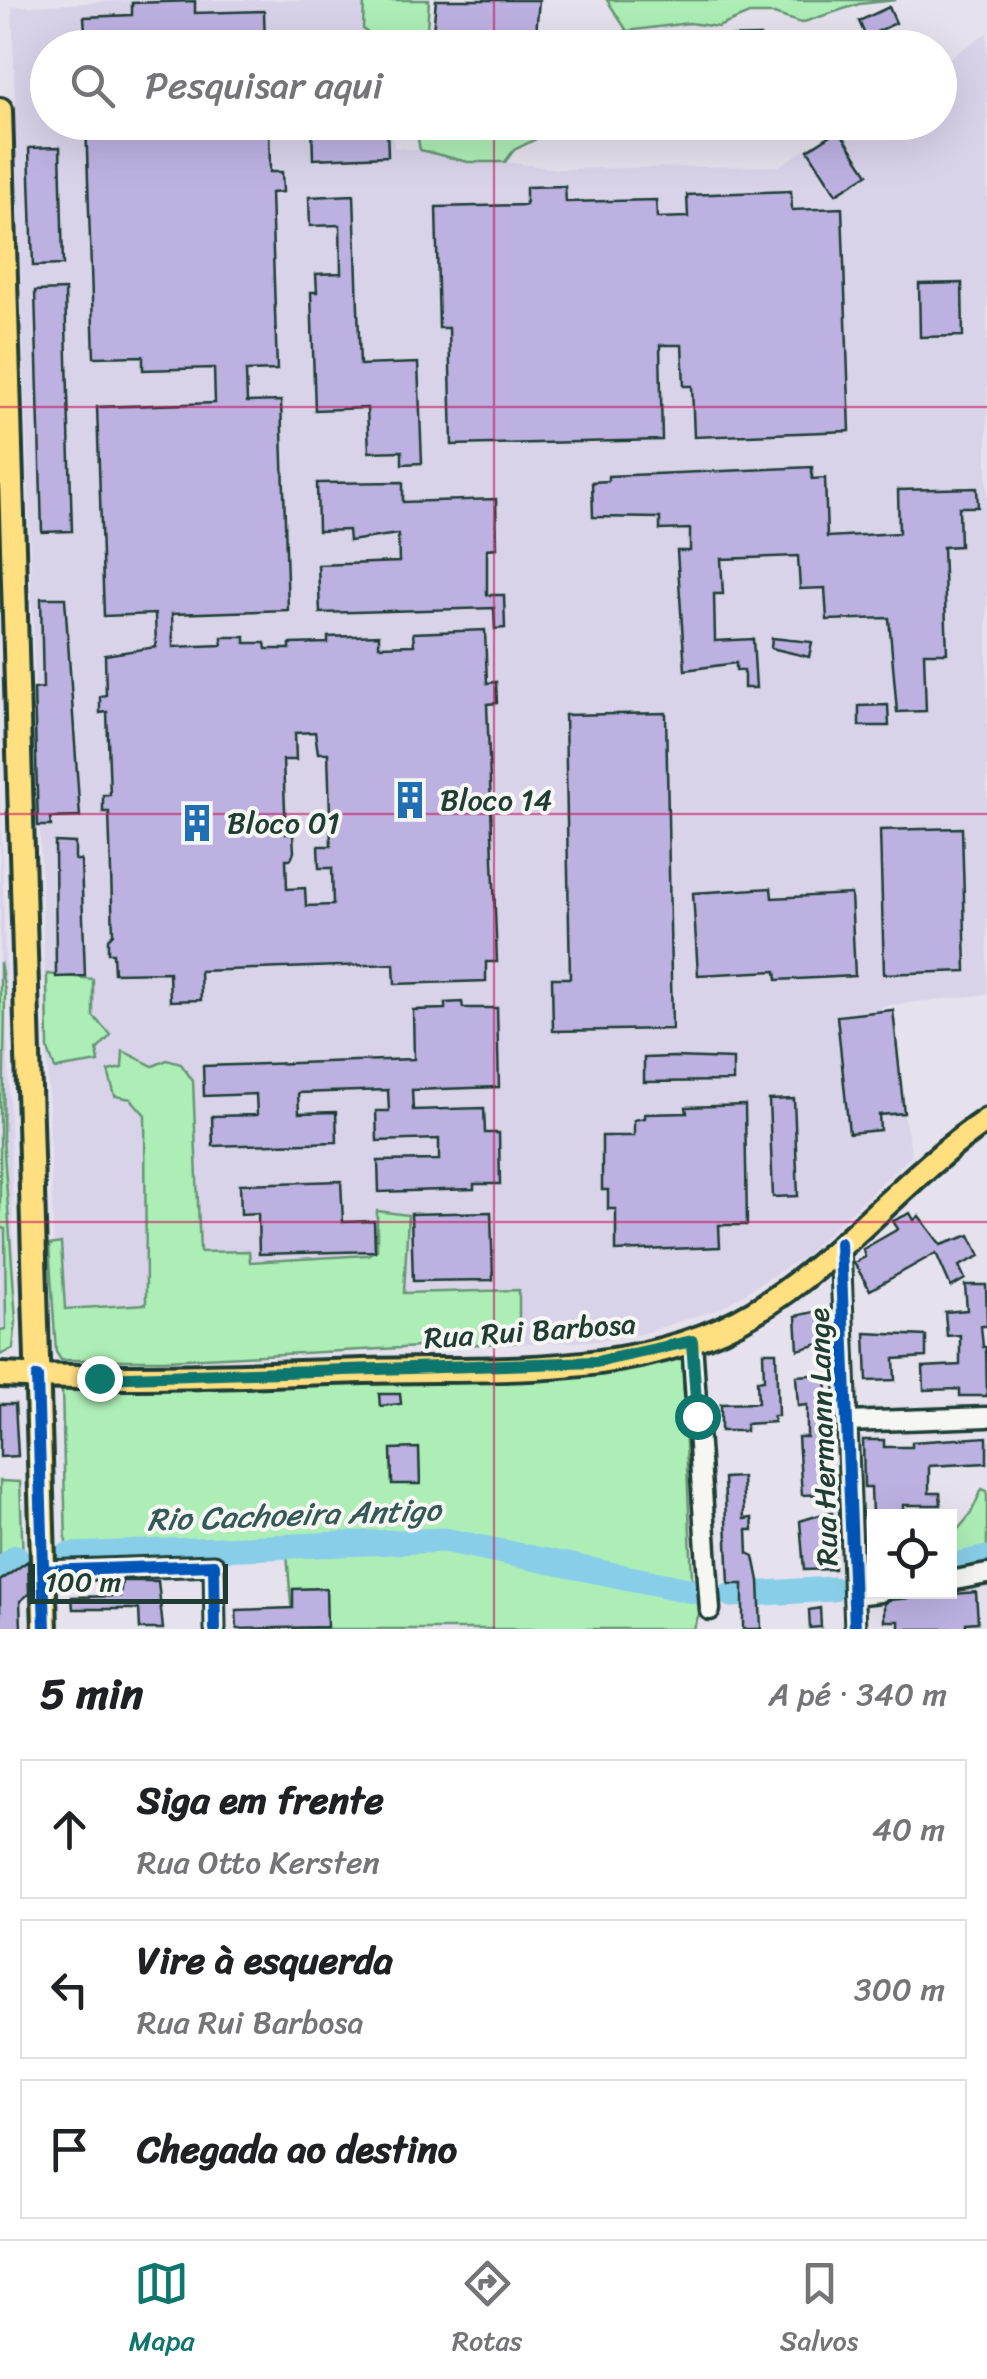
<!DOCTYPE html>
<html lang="pt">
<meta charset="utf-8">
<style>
:root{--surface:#fff;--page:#f2f2f2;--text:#202124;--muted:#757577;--line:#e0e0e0;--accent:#0f766e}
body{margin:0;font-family:Sriracha,sans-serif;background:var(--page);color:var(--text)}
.controls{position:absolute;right:30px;bottom:30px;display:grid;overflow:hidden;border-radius:0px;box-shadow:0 10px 40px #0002}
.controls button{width:90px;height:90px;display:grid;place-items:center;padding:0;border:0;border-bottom:2px solid var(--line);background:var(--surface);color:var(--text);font:50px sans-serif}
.scale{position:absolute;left:30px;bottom:25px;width:198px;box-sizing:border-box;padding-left:10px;border:5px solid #1f3d34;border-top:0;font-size:28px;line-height:35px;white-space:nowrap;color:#1f3d34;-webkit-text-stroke:8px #f6f6f2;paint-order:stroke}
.stop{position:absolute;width:30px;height:30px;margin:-22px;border:8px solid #0f766e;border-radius:50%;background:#fff}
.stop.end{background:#0f766e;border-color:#fff;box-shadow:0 2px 10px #0008}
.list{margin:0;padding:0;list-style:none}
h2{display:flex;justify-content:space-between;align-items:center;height:130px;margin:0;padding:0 40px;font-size:42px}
h2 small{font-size:32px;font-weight:400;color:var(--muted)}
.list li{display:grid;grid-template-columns:65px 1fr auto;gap:30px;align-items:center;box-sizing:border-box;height:140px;margin:0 20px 20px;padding:0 20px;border:2px solid var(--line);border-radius:0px}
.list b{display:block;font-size:38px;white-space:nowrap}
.list p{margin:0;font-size:32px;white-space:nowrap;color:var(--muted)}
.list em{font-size:32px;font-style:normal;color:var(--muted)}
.icon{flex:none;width:55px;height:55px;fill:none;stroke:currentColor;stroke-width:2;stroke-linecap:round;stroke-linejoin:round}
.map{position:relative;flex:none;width:987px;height:1629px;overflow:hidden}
.search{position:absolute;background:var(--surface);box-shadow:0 10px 40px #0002;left:30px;right:30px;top:30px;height:110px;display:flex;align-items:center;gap:25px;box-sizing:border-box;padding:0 35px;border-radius:55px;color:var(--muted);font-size:38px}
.sheet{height:610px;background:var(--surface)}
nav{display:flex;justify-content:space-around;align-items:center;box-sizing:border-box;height:140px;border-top:2px solid var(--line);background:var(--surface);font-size:28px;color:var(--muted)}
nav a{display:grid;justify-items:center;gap:5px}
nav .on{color:var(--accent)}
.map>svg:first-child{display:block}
.built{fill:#d9d3ea}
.green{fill:#adeeb6;stroke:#669675;stroke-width:2.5}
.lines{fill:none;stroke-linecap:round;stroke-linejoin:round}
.river{stroke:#88cee9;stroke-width:25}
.building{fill:#bdb1e2;stroke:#1f3d34;stroke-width:2.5;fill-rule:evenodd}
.minor-casing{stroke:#1f3d34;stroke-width:25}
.major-casing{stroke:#1f3d34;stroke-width:30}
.minor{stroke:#f6f6f2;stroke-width:18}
.major{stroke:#ffdf80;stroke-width:22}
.cycleway-casing{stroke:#f6f6f2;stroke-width:19}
.cycleway{stroke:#0057b8;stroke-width:12}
.route{stroke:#0f766e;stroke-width:12}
.grid{fill:none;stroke:#c2185b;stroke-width:2.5;stroke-opacity:0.55}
.labels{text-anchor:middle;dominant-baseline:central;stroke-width:8;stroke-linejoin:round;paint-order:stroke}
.poi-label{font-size:30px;fill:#1f3d34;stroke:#f6f6f2;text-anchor:start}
.street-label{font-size:30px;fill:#1f3d34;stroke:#f6f6f2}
.water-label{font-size:32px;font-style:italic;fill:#345a58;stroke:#f6f6f2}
</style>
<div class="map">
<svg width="987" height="1629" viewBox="0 0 987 1629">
<rect width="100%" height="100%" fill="#e5e1ed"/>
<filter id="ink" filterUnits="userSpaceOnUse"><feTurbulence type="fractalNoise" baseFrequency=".01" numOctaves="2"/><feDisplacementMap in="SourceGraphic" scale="20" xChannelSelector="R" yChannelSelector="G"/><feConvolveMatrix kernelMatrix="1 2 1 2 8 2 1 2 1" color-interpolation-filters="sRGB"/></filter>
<g filter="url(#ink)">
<path class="built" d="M135,0H390L391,47L48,48V122L393,123L394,147L558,169L779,166L847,123L940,122V64L987,33V994L881,1006L912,1155L803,1257L721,1308L641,1334L596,1341L105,1360L57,1348L12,7Z
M0,788L16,1321L13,1349L0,1355Z"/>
<path class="green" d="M364,0H429L427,29L450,47H384L363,29Z
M607,0H896L859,4L801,23L774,14H749L718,27L689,23L627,31Z
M415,123V122L555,123L552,131L514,150L505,162H468L420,150Z
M0,962L5,992L3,1138L16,1321L13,1349L0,1355V1330L6,1329L5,1229L0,1227Z
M47,974L93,979V1016L111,1035L97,1050L99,1062L55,1069L48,1049Z
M123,1051L153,1066L167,1060L181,1064L193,1081L200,1252L249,1251L250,1262L367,1255L377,1250V1211L408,1215L404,1293L519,1290V1342L165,1360H61L56,1352L49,1245L61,1243L65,1309L146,1304L145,1115L131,1099L115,1096L108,1071L122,1068Z
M682,1355L693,1600L703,1602L694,1629H293L286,1540L66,1545L62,1389L609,1371Z
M0,1481L20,1482L23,1560L0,1580Z
M982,1489L987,1491V1569L950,1577V1539L970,1515Z"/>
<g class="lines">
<path class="river" d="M68,1555L444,1540L698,1592
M950,1566L987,1558
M0,1571L16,1557
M865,1584L874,1582
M731,1595L833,1589"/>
</g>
<path class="building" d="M436,0H539L535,44L433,32Z
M195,1V13L264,11L265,48H74V31H85L84,17L132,15V3Z
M889,7L896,23L866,37L859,21Z
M760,36V48H661V38Z
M86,122H269L270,172H282L283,192L271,193L277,370L246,371L247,402L281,401L288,610L172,614L173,647L222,645V637H245V643H265L266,649H290V644L328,643V637L379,635V646L414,645L413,633L485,630L487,683L496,682L497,703L487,704L497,962H486V981L395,984L394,964L200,971L201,1000L170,1001L169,972L114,973L113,953H108V939L113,934L109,812H103V795H110L107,712L100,713V696L106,695L105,655L156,647L155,614L104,616L97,407L215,403L214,368L143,370V356L94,357ZM315,732L318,753H328L331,846H318L319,868H332L333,905L306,906L305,888L287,889L286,859H291L294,852L293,834H286L283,760H296L295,733Z
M312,122L387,126L388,156L313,159Z
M839,130L868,174L836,194L808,150Z
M60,147L63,265L33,266L29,148Z
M565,186L566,202L656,200L657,218L688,217L687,195L791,191L792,210L842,208L850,431L694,437L692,386H684L682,345H660L662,440L452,445L449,328H439L436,207L526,205V187Z
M354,195L360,365L418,363L422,463L402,464V451L369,452L367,408L315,410L311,292H317L316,274L341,273L340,225L310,226L309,197Z
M962,283L963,336L920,337L919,284Z
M65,290L72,531L42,532L35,291Z
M812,467V479L825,478L827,537L899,533L898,490L977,488L978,507H959L960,546L943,547L947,653H924L926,711L897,712L889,618L827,620L825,588L800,589L798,556L721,559L723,594H714L715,641L753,639L756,688H744V670H736V663L685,670L677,551H690V529L660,530V518L593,517L592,482L608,481V476Z
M403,482V502L496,499L497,548L487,549V595H504L505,628L495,629L494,608L320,613L318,565L399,562L398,534L349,541L348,530L318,531L317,483Z
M41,598H65L80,817L50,818L51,826H38L34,689L43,688Z
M772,638L812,642L809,657L771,648Z
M888,705L889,726H859V706Z
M666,713L672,1029L553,1031L552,978H570L565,715Z
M962,828L966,971L884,974L880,830Z
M55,842L75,843V860H81L85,976L56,977Z
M771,888L772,898L851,894L855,976L777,980L776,971L698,975L693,893Z
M462,1002L463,1008H497L499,1087L412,1090L413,1110L484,1108L485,1133H499L500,1184H474V1189L379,1192L378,1161L439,1160V1139L377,1141L376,1111H389L388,1090L298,1093L299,1113L336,1112L337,1142L213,1146L212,1116L257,1115L256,1094L204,1096L203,1066L414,1059L413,1010L445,1009V1003Z
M893,1010L904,1113L879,1115L880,1130L849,1133L837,1016Z
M674,1057L733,1059V1081L644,1082V1058Z
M794,1099L798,1196L773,1197L769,1100Z
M745,1105L747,1225H719L720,1247L616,1251V1209H608V1190H602V1136H634V1120L645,1118V1114L687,1113L686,1107Z
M341,1181L343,1222L374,1221L375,1251L259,1254L258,1213L241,1214L240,1184Z
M491,1212L493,1280L413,1281L411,1214Z
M910,1213L914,1220L919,1216L941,1245L970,1235L980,1256L959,1266L965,1279L951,1287L936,1253L870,1290L854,1263L865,1257L863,1249L898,1229L893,1221Z
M965,1285H986L987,1326H981L983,1347H986L987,1396H960V1389L924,1390L923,1367L960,1365V1335L947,1336L945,1312L967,1310Z
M822,1310L823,1343L798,1350L796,1316Z
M865,1333L926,1336V1357L894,1359L895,1380L867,1381Z
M763,1352H776L778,1416H773L774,1422L746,1424V1431H721V1404L758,1403L757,1381L764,1380Z
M826,1374L829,1433H823L824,1469H831V1494L802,1495L798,1437H807V1405L798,1406L796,1376Z
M379,1394H400L401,1404L380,1406Z
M0,1404H15L18,1456L0,1457Z
M987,1437V1463L929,1466V1493H940L941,1505H903V1516H872L871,1487H864L863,1440H884V1447H912V1442Z
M419,1448L420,1484H392L391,1449Z
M742,1477L744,1519L752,1518L753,1530H747L748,1553L754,1556L759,1581L761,1629H743V1584H729L724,1478Z
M826,1513H832L834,1569L804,1570L800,1521Z
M28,1561L29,1594L20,1601L21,1629H0V1581Z
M122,1581H158L163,1629H140L139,1609H73L72,1597L120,1596Z
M326,1588L327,1627L237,1629L236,1610L293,1608V1589Z
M976,1592L978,1622L966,1623V1629H899V1621H884V1604L889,1600Z
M820,1608L821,1627L810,1628L809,1610Z"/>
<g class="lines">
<g class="minor-casing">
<path id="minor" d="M840,1243L855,1629
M692,1341L710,1610
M847,1422L987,1417
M43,1571L214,1565L215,1629
M950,1581L987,1574
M854,1595L880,1592"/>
</g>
<g class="major-casing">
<path id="major" d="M0,110L45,1629
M0,1375C121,1380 242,1375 363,1371C491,1367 639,1381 754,1312C840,1261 904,1176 987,1120"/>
</g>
<use href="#minor" class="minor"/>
<use href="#major" class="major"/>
<g class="cycleway-casing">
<path id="cycleway" d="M840,1243L855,1629
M37,1377L45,1629
M43,1571L214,1565L215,1629"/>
</g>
<use href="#cycleway" class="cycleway"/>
</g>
</g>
<g class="lines" filter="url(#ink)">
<path class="route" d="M99,1378L596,1362L692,1341L697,1416"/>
</g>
<path class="grid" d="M494,0V48M494,122V1629M0,407H987M0,814H987M0,1222H987"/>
<defs>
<g id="building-bare" transform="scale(3)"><path d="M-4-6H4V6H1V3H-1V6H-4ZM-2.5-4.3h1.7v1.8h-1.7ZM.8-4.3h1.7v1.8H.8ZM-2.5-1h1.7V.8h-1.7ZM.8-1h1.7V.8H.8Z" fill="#1f6fb2" stroke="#f6f6f2" stroke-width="2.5" paint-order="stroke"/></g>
</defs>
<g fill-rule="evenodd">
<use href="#building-bare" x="410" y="800"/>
<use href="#building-bare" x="197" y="823"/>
</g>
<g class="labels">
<g class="poi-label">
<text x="440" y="800">Bloco 14</text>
<text x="227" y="823">Bloco 01</text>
</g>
<g class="street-label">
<text transform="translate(530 1331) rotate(-4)">Rua Rui Barbosa</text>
<text transform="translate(823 1437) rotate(-92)">Rua Hermann Lange</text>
</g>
<g class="water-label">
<text transform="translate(294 1515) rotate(-2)">Rio Cachoeira Antigo</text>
</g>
</g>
</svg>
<div class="controls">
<button><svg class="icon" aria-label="locate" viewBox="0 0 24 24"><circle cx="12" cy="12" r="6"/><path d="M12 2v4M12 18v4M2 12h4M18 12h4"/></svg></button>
</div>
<div class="scale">100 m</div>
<div class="stop" style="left:697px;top:1416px"></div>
<div class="stop end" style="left:99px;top:1378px"></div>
<div class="search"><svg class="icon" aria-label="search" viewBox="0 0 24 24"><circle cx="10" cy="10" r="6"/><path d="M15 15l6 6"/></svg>Pesquisar aqui</div>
</div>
<section class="sheet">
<h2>5 min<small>A pé · 340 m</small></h2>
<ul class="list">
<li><svg class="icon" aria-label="ahead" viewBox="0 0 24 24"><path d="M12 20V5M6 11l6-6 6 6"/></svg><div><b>Siga em frente</b><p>Rua Otto Kersten</p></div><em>40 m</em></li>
<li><svg class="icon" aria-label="left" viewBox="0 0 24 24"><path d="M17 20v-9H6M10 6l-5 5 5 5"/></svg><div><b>Vire à esquerda</b><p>Rua Rui Barbosa</p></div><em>300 m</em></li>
<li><svg class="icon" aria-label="arrive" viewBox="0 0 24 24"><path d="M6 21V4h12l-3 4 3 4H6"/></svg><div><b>Chegada ao destino</b></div></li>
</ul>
</section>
<nav>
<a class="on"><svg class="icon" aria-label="map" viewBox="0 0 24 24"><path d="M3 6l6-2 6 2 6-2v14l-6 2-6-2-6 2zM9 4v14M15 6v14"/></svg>Mapa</a>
<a><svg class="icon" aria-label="directions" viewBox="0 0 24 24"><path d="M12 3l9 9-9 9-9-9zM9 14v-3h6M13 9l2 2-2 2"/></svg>Rotas</a>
<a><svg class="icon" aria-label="saved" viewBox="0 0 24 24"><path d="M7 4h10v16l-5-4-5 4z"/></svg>Salvos</a>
</nav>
